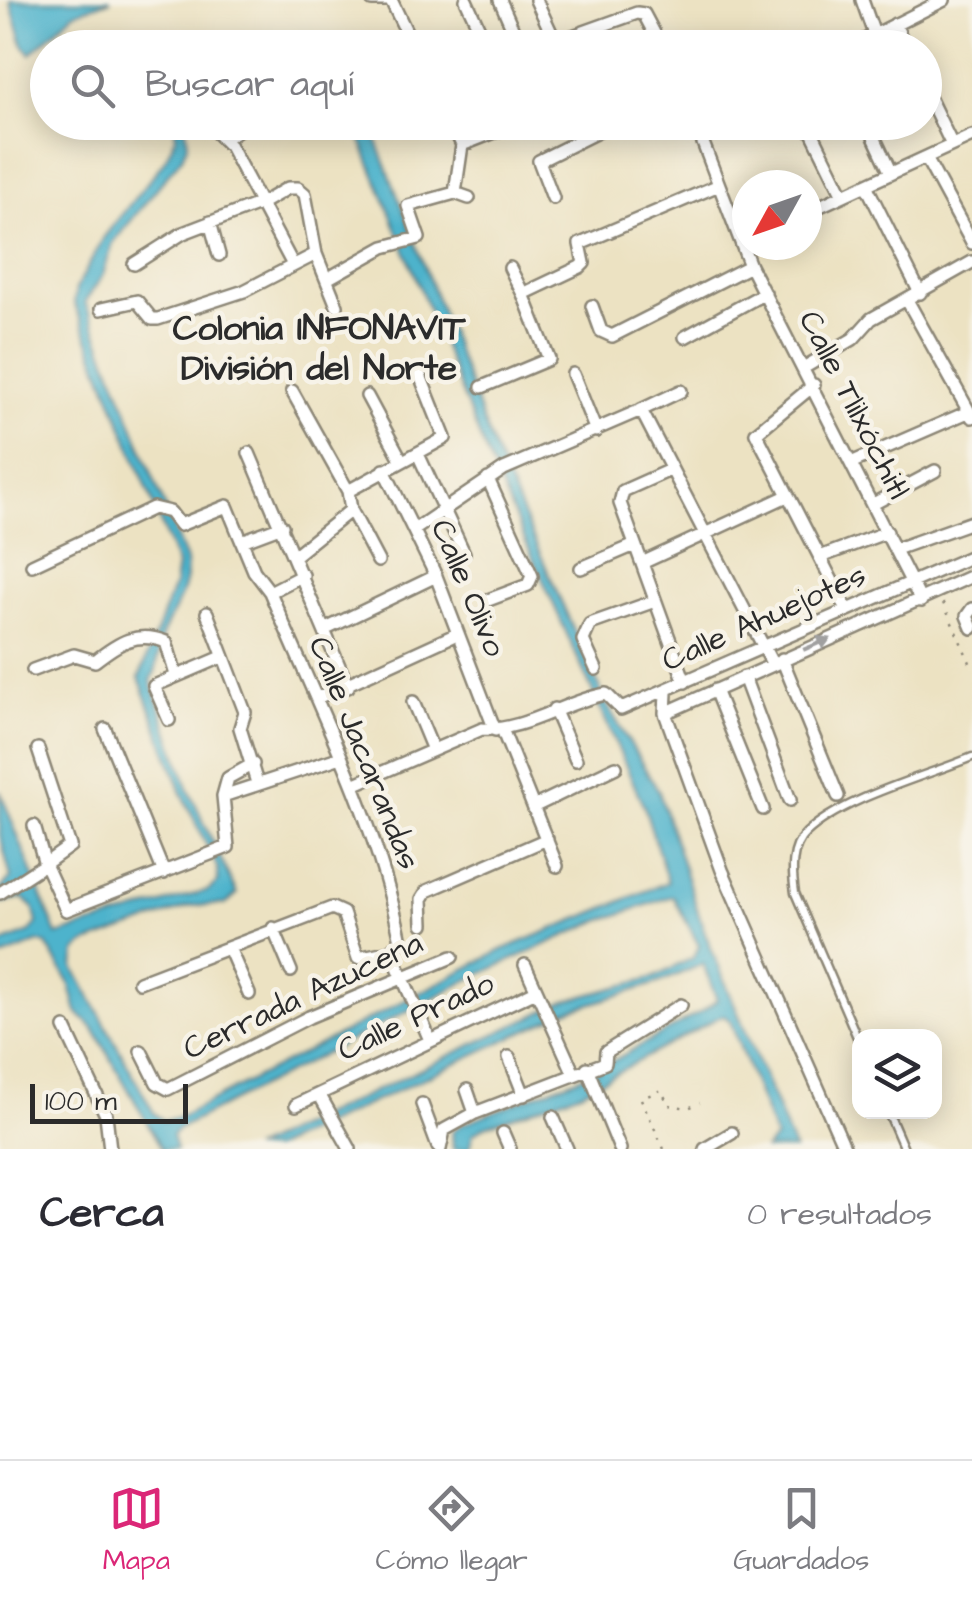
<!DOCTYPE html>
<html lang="es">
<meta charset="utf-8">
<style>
:root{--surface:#fff;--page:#f7f7f7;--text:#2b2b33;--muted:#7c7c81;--line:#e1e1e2;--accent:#db2777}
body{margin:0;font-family:"Architects Daughter",sans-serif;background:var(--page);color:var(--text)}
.controls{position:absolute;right:30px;bottom:30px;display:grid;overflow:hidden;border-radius:20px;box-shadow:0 5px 25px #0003}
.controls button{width:90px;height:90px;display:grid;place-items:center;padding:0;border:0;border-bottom:2px solid var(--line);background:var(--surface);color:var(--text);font:50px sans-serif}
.compass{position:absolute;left:732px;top:170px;width:90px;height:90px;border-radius:50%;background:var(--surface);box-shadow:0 5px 25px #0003;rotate:230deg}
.scale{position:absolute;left:30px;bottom:25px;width:158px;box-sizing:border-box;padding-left:10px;border:5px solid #2b2b2b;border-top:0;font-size:28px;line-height:35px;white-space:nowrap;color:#2b2b2b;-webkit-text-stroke:8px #f7f3e8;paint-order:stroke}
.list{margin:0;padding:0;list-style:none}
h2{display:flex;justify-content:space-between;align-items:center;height:130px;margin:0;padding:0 40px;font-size:42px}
h2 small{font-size:32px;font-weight:400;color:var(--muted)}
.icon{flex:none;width:55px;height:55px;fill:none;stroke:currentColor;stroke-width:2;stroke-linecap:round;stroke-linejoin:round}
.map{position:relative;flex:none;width:972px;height:1149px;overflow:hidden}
.search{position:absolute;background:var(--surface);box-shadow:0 5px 25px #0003;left:30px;right:30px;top:30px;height:110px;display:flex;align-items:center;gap:25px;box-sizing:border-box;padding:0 35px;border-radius:55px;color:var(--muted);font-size:38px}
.sheet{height:310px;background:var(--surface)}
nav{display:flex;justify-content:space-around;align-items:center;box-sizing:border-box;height:140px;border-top:2px solid var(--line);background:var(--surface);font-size:28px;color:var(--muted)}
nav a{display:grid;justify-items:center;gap:5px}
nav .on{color:var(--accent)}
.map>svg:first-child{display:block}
.water{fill:#4db3cc;stroke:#3c6f7c;stroke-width:2.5}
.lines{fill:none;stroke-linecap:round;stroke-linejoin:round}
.service-casing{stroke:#8c8676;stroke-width:11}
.minor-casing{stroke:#8c8676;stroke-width:16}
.path{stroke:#8c8676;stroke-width:2.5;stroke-dasharray:2.5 8;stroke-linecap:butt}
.service{stroke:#fff;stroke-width:6}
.minor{stroke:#fff;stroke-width:11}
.oneway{fill:#a0a0a0}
.labels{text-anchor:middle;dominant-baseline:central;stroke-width:9;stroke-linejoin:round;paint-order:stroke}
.street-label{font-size:32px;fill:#2b2b2b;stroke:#f7f3e8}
.neighbourhood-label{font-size:35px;font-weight:bold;fill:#2b2b2b;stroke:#f7f3e8}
</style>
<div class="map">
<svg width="972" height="1149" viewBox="0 0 972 1149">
<rect width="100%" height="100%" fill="#f7f3e8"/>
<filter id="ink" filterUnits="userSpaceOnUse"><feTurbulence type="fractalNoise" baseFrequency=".01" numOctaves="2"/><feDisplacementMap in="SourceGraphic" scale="20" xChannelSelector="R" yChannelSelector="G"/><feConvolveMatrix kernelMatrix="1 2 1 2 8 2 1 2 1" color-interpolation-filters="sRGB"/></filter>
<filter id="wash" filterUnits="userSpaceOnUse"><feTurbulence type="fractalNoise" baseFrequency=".0048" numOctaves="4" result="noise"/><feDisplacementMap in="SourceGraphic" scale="40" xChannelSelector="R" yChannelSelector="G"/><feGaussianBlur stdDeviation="2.25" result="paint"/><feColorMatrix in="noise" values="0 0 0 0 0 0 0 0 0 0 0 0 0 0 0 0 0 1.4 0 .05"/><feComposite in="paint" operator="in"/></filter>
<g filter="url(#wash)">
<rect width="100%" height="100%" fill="#ece2c2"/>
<path class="water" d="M10,0H111L74,13L31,54L23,45Z
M174,123H185L188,143L182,157L113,243L103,275L85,302L186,561C190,590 172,610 162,636C156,655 161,661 151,681L189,790L237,894L226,904L191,906L84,944L76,952L74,967L154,1113L164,1121L182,1116L504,949L668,882L645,809L486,453L354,123H370L493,447L607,705L659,792L705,933L794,1149H765L775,1138L730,1021L723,1015L583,1091L485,1126L473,1134L469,1149H453L452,1132L462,1124L593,1072L704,1010L717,1000L703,964L658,983L567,1011L273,1149H252L565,1001L655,977L694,957L699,946L673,896L591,924L472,978L180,1128L172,1135L176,1149H162L94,1029L77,1012L69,982L46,944L39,942L0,958V944L30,932L37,923L33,907L23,898L0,904V890L11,878L0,835V791L57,935L209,890L218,882V869L183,796L139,678L174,585L177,565L74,303L76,289L104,237L165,160L176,136Z"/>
</g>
<g filter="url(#ink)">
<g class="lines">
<g class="service-casing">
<path id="service" d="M860,1044L795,893C792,873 790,848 806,833C843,798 924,777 972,757
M888,1112L904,1149"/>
</g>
<g class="minor-casing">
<path id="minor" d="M372,0H387
M391,0L414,48
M466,0L488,48
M500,0L521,48
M536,0L555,41
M862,0L874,34
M895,24L906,48
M539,48L637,13L644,14L662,48
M849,48L944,0
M924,87L952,145
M206,122L230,146L293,265
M451,122L462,145L455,193L469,198
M695,122L750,266L921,601
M807,122L843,195
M867,122L890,171
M703,137L723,122
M225,139L249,122
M462,145L520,122
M926,158L972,243
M866,185L920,293
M553,198L539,161L617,122
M807,212L972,136
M210,222L219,255
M134,264L183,233L264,202L288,188H298L305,194L316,254L337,306
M510,268L523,294
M327,279L384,247L419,238L408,206L455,193
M907,300L972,417
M592,306L601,331L612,336L750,266
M101,309L137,301L152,319H158L244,291L316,254
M685,337L765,293
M805,367L853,339L871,319L972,262
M573,374L596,431
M814,385L756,433L847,610
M482,387L549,359L523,294L580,267L584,263L580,244L719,185
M292,391L348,491
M367,396L402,461
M641,410L681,391
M249,453L348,687
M418,454L464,553
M853,462L968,412
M384,470L436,576L495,730
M670,470L623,491L620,503L685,682
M873,504L935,471
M351,510L378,561
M414,530L504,469L641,410L772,663
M242,541L282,526
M896,549L972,522
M295,555L351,510L348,491L445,438L419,373
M820,557L887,532
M642,563L787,496
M32,565L153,508L170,512L180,525L227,506L254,571L270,592C318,707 376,818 401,941L391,951L358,958L343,913L332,908L139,982
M581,568L635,545
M270,592L303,575
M488,600L528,585L532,576L488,479
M972,609L967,616L972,628
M207,613L245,712L240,728L257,783
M326,629L436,576
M782,659L838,796
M596,669L583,640L590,624L655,601
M33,670L74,655L95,661C118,643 137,630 166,642L176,675
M744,677L790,800
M715,690L763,809
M666,693L665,713L722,870L845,1149
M317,698L457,634
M413,702L433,750
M554,709L576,760
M665,713L972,576
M169,720L154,686L222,657
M105,729L164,873
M502,729L557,866
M38,749L70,846L45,864L66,910L228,847L223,796L338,758
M353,785L482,729C523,732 565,701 606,694L621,709L972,556
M223,796L228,778L253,764
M535,806L616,767
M0,893L45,864L34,826
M423,924L422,899L427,891L547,839
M273,928L291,971
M229,948L249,994
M391,951L430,1040
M525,965L574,1074
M65,1028L106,1115L110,1149
M141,1051L157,1083L168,1089L309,1017L452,957
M509,1057L524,1095
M587,1068L620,1149
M467,1090L475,1113
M319,1094L350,1149
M422,1104L438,1147
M296,1105L536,991
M553,1117L567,1149
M503,1133L510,1149
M440,1149L444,1130L475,1113L605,1063L606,1052L681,1005
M705,1149L732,1133"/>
</g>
<path class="path" d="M943,603L972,667
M664,1149L641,1099L661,1090L669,1105L688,1108L700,1103"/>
<use href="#service" class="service"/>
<use href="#minor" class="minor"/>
</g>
<defs><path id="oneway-solid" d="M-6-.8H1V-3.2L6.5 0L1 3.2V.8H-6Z" transform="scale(2.5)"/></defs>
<use class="oneway" href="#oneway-solid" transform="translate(817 644) rotate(-23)"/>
</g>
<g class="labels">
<g class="street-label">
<text transform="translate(854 405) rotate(63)">Calle Tlilxóchitl</text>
<text transform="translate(468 588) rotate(67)">Calle Olivo</text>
<text transform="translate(764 618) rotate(-24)">Calle Ahuejotes</text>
<text transform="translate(364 753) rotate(68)">Calle Jacarandas</text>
<text transform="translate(303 996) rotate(-25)">Cerrada Azucena</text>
<text transform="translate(416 1017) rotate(-25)">Calle Prado</text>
</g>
<g class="neighbourhood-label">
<text x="319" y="328">Colonia INFONAVIT<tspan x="319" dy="40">División del Norte</tspan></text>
</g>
</g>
</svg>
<div class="controls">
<button><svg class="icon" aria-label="layers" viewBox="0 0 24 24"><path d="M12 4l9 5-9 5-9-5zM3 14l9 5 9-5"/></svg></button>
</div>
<svg class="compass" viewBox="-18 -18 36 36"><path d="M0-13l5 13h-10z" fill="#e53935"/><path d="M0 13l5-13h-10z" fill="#7c7c81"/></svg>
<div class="scale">100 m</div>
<div class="search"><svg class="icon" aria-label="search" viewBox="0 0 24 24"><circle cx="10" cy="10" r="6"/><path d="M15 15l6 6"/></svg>Buscar aquí</div>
</div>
<section class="sheet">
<h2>Cerca<small>0 resultados</small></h2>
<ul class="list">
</ul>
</section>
<nav>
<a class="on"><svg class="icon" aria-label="map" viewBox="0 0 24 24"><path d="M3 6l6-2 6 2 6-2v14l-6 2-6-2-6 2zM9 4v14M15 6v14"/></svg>Mapa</a>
<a><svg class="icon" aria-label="directions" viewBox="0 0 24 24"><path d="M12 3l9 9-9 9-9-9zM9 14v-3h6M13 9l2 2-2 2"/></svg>Cómo llegar</a>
<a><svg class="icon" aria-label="saved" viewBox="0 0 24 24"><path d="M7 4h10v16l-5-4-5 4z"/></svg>Guardados</a>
</nav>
